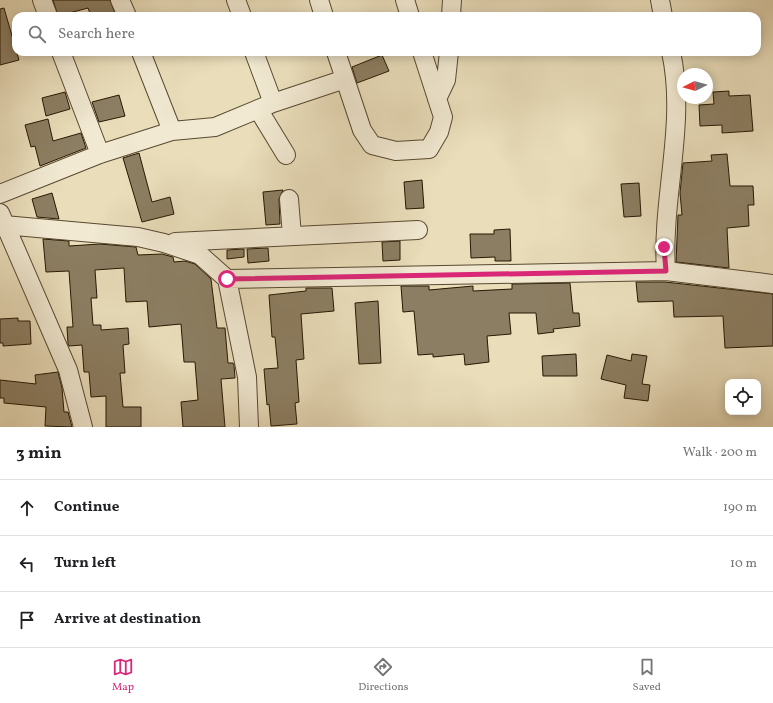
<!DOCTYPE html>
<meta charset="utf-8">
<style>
:root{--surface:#fff;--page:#f2f2f2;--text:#202124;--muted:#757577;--line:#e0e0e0;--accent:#db2777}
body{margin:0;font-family:Vollkorn,serif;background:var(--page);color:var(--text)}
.controls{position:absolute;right:12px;bottom:12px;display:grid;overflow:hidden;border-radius:8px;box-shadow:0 2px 10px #0003}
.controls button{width:36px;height:36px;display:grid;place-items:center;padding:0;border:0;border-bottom:1px solid var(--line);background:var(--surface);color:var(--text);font:20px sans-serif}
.compass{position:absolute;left:677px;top:68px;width:36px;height:36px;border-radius:50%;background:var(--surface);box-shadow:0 2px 10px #0003;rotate:264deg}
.stop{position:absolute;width:12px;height:12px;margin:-9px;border:3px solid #db2777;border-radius:50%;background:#fff}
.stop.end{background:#db2777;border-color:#fff;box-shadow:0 1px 4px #0008}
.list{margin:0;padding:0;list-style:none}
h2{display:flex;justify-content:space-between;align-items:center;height:52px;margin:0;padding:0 16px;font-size:17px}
h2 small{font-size:13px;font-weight:400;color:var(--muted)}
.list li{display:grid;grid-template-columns:26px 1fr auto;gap:12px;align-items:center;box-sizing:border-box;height:56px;padding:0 16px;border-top:1px solid var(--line)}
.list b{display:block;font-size:15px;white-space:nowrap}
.list em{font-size:13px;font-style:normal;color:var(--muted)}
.icon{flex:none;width:22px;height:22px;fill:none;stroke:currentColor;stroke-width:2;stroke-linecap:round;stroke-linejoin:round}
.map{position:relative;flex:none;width:773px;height:427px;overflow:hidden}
.search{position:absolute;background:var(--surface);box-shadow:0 2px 10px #0003;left:12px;right:12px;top:12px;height:44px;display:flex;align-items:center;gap:10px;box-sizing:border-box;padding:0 14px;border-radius:12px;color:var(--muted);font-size:15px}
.sheet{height:220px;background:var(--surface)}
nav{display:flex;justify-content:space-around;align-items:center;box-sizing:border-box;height:56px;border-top:1px solid var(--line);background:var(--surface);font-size:11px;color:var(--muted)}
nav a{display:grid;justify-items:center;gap:2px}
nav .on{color:var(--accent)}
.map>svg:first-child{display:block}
.building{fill:#8c7e62;stroke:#271803}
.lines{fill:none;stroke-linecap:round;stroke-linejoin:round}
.street-casing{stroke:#584931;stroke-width:20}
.street{stroke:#f1e9d2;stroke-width:18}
.route{stroke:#db2777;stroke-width:5}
</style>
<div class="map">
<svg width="773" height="427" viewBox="0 0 773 427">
<rect width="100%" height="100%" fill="#e9ddba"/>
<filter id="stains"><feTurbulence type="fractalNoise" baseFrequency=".005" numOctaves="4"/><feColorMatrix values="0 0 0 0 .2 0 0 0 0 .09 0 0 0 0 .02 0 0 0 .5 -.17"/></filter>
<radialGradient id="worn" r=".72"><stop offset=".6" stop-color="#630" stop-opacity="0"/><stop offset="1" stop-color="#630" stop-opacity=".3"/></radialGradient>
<path class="building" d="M53,0H110L116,16H91L88,8L58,16Z
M4,8L19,60L0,65V9Z
M382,55L389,71L357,83L352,67Z
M729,91V96L750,95L753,131L722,133V125L700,126L699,105L714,104L713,92Z
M65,92L70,109L46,116L42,98Z
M119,95L125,116L99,122L92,102Z
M48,119L53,141L81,133L86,148L40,166L35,146L31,147L25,125Z
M139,153L152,202L170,197L174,214L142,222L123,158Z
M727,154L730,186H753L754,205H748L749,226L727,228L729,268L676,262L678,215H682L680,193L683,163L712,161L711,155Z
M422,180L424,208L406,209L404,182Z
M639,183L641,216L624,217L621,184Z
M283,190L279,199L280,224L266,225L263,192Z
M52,193L59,219L37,217L32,199Z
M510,229L511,261H495V257L471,258L470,234H494V230Z
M43,239L69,241V246L100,244L136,247L138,255L162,254L173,257L174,262L185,261L195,264L211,279L217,328H225L228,363H233L234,365L235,378L221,379L225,427H183L181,402L198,400L195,362H184L181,324L149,327L147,301L126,302L124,268L95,270L97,298H91L93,325H101V330L128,328L129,344L123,345L125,373H120L123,407H141V427H106V396L91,397L89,372H84L82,345L69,346L68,344L67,327H73L69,271L46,272Z
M400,241V260L383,261L382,242Z
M268,248L269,261L248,263L247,249Z
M244,249V257L227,259V250Z
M636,282H665L773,294V346L725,348L723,316L674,317L673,301L638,302Z
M570,283L573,313H579L580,326L553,329L554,332L538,334L536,313H509L511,334L487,336L489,362L465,365L464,354L433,357V354L418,355L414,311L403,312L401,286H429V290L473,286V291L512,289V284Z
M306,288H332L334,311L301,314L304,359L296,360L299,402L295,403L297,424L271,426L269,404L267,405L264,369L278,368L275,337H272L269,295L306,291Z
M378,301L381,363L359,364L355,303Z
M18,318V321H30L31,344L3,346V343H0V319Z
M576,354L577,376H543L542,356Z
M632,354L647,356L642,384L650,385L648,401L624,398L626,385L601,379L607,355L631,361Z
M58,372L62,388L64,412H68L72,427L45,426L46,407L4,403V398H0V380L36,384L35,375Z"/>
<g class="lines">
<g class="street-casing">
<path id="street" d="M42,0L48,16
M120,0L127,16
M236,0L242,16
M319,0L324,16
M405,0L410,16
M660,0L663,16
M451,16L452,0
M61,52L100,154
M141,52L172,131
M254,52L273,103L345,79
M336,52L362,130L372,145L396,151L429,149L439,132L443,117L422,52
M437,99L446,80L449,52
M258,109L286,155
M0,194L100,154L172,131L215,127L273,103
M289,199L292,236
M0,213L68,370L83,427
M4,225L138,237L164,243L200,255L227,279L247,377L249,427
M175,242L418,230
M666,271L773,284
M227,279L666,271C661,198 687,124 671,52"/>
</g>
<use href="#street" class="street"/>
</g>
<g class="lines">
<path class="route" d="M227,279L666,271L664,247"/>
</g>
<rect width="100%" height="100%" filter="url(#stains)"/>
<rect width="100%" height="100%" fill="url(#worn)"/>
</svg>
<div class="controls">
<button><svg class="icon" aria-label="locate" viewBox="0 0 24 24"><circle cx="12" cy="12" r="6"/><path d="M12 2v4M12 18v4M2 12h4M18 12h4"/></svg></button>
</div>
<svg class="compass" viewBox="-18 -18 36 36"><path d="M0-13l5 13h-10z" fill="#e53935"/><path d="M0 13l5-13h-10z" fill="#757577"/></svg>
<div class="stop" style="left:227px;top:279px"></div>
<div class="stop end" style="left:664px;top:247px"></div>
<div class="search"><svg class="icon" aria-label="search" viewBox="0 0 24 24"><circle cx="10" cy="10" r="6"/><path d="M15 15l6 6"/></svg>Search here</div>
</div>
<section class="sheet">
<h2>3 min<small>Walk · 200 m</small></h2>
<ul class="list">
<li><svg class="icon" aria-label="ahead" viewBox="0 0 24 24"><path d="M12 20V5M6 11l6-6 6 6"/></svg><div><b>Continue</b></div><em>190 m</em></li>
<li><svg class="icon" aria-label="left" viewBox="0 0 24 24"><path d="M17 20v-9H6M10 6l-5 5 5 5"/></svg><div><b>Turn left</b></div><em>10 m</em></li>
<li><svg class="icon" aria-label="arrive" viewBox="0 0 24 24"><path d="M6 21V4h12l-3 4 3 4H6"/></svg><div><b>Arrive at destination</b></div></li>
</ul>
</section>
<nav>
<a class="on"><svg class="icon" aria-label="map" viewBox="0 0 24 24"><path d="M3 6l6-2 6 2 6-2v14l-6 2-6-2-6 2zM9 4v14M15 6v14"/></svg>Map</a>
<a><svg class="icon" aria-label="directions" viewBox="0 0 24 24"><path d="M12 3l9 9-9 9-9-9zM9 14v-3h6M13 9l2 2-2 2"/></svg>Directions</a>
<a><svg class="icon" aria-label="saved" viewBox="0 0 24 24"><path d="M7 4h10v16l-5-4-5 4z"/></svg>Saved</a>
</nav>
